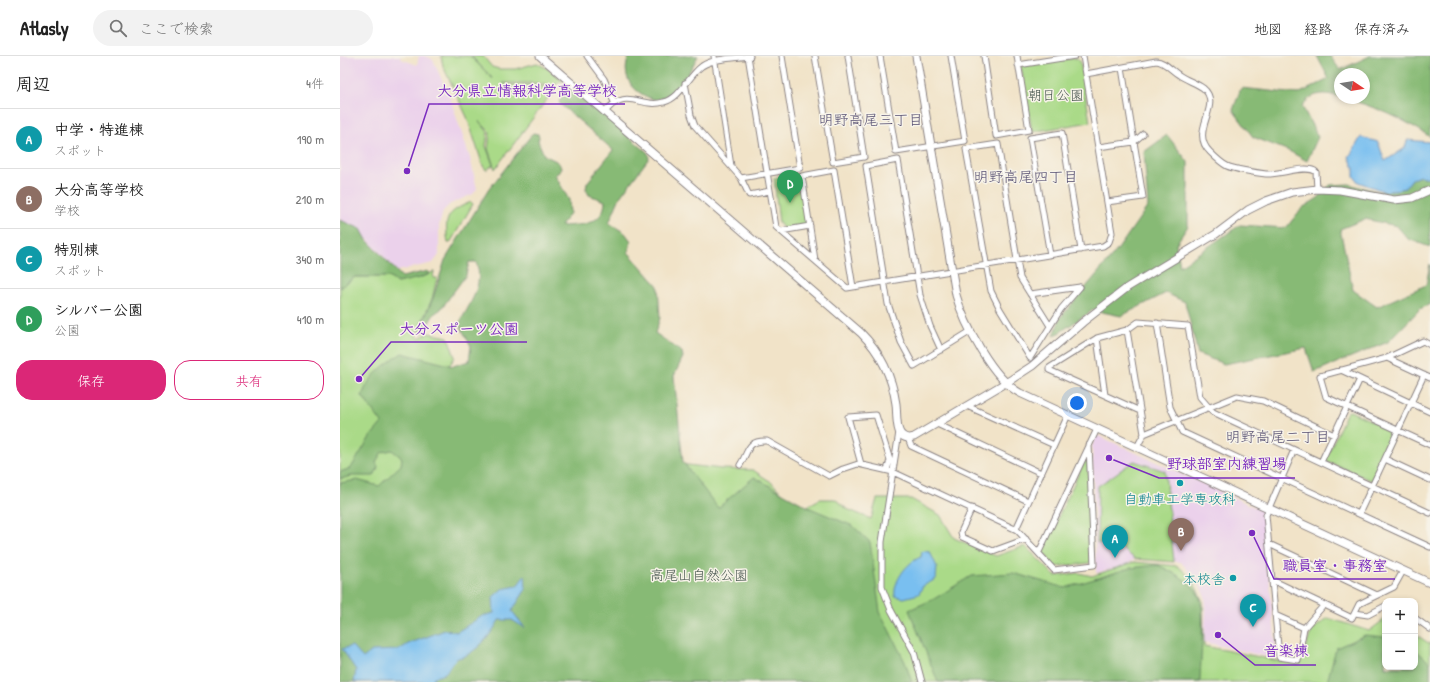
<!DOCTYPE html>
<html lang="ja">
<meta charset="utf-8">
<style>
:root{--surface:#fff;--page:#f2f2f2;--text:#222;--muted:#767676;--line:#e0e0e0;--accent:#db2777}
body{margin:0;font-family:"Patrick Hand","Klee One",sans-serif;background:var(--page);color:var(--text)}
.controls{position:absolute;right:12px;bottom:12px;display:grid;overflow:hidden;border-radius:8px;box-shadow:0 2px 6px #0003}
.controls button{width:36px;height:36px;display:grid;place-items:center;padding:0;border:0;border-bottom:1px solid var(--line);background:var(--surface);color:var(--text);font:20px sans-serif}
.compass{position:absolute;left:994px;top:12px;width:36px;height:36px;border-radius:50%;background:var(--surface);box-shadow:0 2px 6px #0003;rotate:102deg}
.you{position:absolute;left:737px;top:347px;width:14px;height:14px;margin:-10px;border:3px solid #fff;border-radius:50%;background:#1a73e8;box-shadow:0 0 0 6px #1a73e833}
.badge{display:grid;place-items:center;width:26px;height:26px;border-radius:50%;background:var(--accent);color:#fff;font-size:13px;font-weight:700}
.pin{position:absolute;translate:-50% -33px;filter:drop-shadow(0 1px 2px #0008)}
.pin::after{content:'';position:absolute;top:21px;width:14px;height:12px;background:inherit;clip-path:polygon(0 0,100% 0,50% 100%)}
.list{margin:0;padding:0;list-style:none}
h2{display:flex;justify-content:space-between;align-items:center;height:52px;margin:0;padding:0 16px;font-size:17px}
h2 small{font-size:13px;font-weight:400;color:var(--muted)}
.list li{display:grid;grid-template-columns:26px 1fr auto;gap:12px;align-items:center;box-sizing:border-box;height:60px;padding:0 16px;border-top:1px solid var(--line)}
.list b{display:block;font-size:15px;white-space:nowrap}
.list p{margin:0;font-size:13px;white-space:nowrap;color:var(--muted)}
.list em{font-size:13px;font-style:normal;color:var(--muted)}
.actions{display:flex;gap:8px;padding:12px 16px}
.actions a{flex:1;padding:9px 0;border:1px solid var(--accent);border-radius:16px;text-align:center;font-size:14px;color:var(--accent)}
.actions .main{background:var(--accent);color:#fff}
.icon{flex:none;width:22px;height:22px;fill:none;stroke:currentColor;stroke-width:2;stroke-linecap:round;stroke-linejoin:round}
.map{position:relative;flex:none;width:1090px;height:626px;overflow:hidden}
header{display:flex;align-items:center;gap:24px;box-sizing:border-box;height:56px;padding:0 20px;background:var(--surface);border-bottom:1px solid var(--line)}
header strong{font-size:19px}
nav{display:flex;gap:22px;margin-inline-start:auto;font-size:14px}
.search{width:280px;height:36px;background:var(--page);display:flex;align-items:center;gap:10px;box-sizing:border-box;padding:0 14px;border-radius:22px;color:var(--muted);font-size:15px}
main{display:flex}
aside{flex:1;background:var(--surface)}
.map>svg:first-child{display:block}
.built{fill:#ebd1eb}
.green{fill:#aada88;stroke:#667e62}
.forest{fill:#87ba74;stroke:#546e58}
.water{fill:#79bff0;stroke:#4e7096}
.lines{fill:none;stroke-linecap:round;stroke-linejoin:round}
.street-casing{stroke:#8a8282;stroke-width:7}
.secondary-casing{stroke:#8a8282;stroke-width:9}
.street{stroke:#fff;stroke-width:5}
.secondary{stroke:#fff;stroke-width:7}
.culture-dot{fill:#0f9aa8;stroke:#f7f3e8;stroke-width:1.5}
.labels{text-anchor:middle;dominant-baseline:central;stroke-width:3;stroke-linejoin:round;paint-order:stroke}
.park-label{font-size:14px;fill:#4b5952;stroke:#f7f3e8}
.culture-label{font-size:14px;fill:#0d838f;stroke:#f7f3e8}
.neighbourhood-label{font-size:15px;fill:#595274;stroke:#f7f3e8}
.leader{fill:none;stroke:#7b2cbf;stroke-width:1.5}
.callout-dot{fill:#7b2cbf;stroke:#f7f3e8;stroke-width:1.5}
.callout-label{font-size:15px;text-anchor:middle;font-weight:bold;fill:#7b2cbf;stroke:#f7f3e8;stroke-width:3;stroke-linejoin:round;paint-order:stroke}
</style>
<header>
<strong>Atlasly</strong>
<div class="search"><svg class="icon" aria-label="search" viewBox="0 0 24 24"><circle cx="10" cy="10" r="6"/><path d="M15 15l6 6"/></svg>ここで検索</div>
<nav><a>地図</a><a>経路</a><a>保存済み</a></nav>
</header>
<main>
<aside>
<h2>周辺<small>4件</small></h2>
<ul class="list">
<li><span class="badge" style="background:#0f9aa8">A</span><div><b>中学・特進棟</b><p>スポット</p></div><em>190 m</em></li>
<li><span class="badge" style="background:#8d6e63">B</span><div><b>大分高等学校</b><p>学校</p></div><em>210 m</em></li>
<li><span class="badge" style="background:#0f9aa8">C</span><div><b>特別棟</b><p>スポット</p></div><em>340 m</em></li>
<li><span class="badge" style="background:#2e9e5b">D</span><div><b>シルバー公園</b><p>公園</p></div><em>410 m</em></li>
</ul>
<div class="actions"><a class="main">保存</a><a>共有</a></div>
</aside>
<div class="map">
<svg width="1090" height="626" viewBox="0 0 1090 626">
<rect width="100%" height="100%" fill="#f7f3e8"/>
<filter id="ink" filterUnits="userSpaceOnUse"><feTurbulence type="fractalNoise" baseFrequency=".025" numOctaves="2"/><feDisplacementMap in="SourceGraphic" scale="8" xChannelSelector="R" yChannelSelector="G"/><feConvolveMatrix kernelMatrix="1 2 1 2 8 2 1 2 1" color-interpolation-filters="sRGB"/></filter>
<filter id="wash" filterUnits="userSpaceOnUse"><feTurbulence type="fractalNoise" baseFrequency=".012" numOctaves="4" result="noise"/><feDisplacementMap in="SourceGraphic" scale="16" xChannelSelector="R" yChannelSelector="G"/><feGaussianBlur stdDeviation="0.9" result="paint"/><feColorMatrix in="noise" values="0 0 0 0 0 0 0 0 0 0 0 0 0 0 0 0 0 1.4 0 .05"/><feComposite in="paint" operator="in"/></filter>
<g filter="url(#wash)">
<rect width="100%" height="100%" fill="#f1e3c8"/>
<path class="built" d="M0,0H58L61,1V3L77,9L79,0H84L92,3L94,6L110,42L130,102L137,133L133,138L110,148L103,155L99,170V199L93,207L57,215L16,171L0,166Z
M756,380H759L923,455L937,603L864,586L866,552L865,541L859,528L841,506L795,503L786,509L756,517L752,390Z"/>
<path class="green" d="M101,0H130L153,23L131,0H143L152,11L159,13H175L197,7L208,13L221,23L222,25L211,31L198,27H163L169,29H198L214,34L155,113L148,93L150,76L139,65L148,76L146,90L153,109L146,114L143,110L127,61L103,10Z
M737,2L740,5L750,66L692,76L681,10Z
M459,118L467,169L444,173L439,167L434,122Z
M131,146L133,148L110,187H108C104,161 107,156 131,146Z
M94,215L93,222H97L92,243L76,279L79,282L88,277L108,281L115,301L107,313L65,399L64,411L39,433L0,429V232L15,221H49L57,227L88,219Z
M1010,355L1053,375L1054,378L1032,425L985,404L1007,356Z
M746,402L748,403L752,505L749,507L715,511L702,495Z
M794,405L825,415L834,506L795,503L775,487H757L758,430Z
M331,407L382,413L413,414L431,426L460,454L480,443H495L507,453L531,463L537,443H571L600,459L614,482L656,500L685,490L715,520L739,517L752,520L794,506L838,510L852,523L863,546L864,590L959,609L972,574L988,562L1029,575L1045,563V611H1075V578L1090,588V626H221Z"/>
<path class="forest" d="M289,0H358C348,19 337,39 315,44C294,37 280,23 289,0Z
M977,0H990L1000,14L1030,0H1090V81C1063,62 1035,51 1004,42H1024V18H1000V41C983,36 973,36 962,50L978,81L967,105L949,95L913,81L893,54L901,32L958,38L989,23Z
M231,35L237,36L308,97L309,102L280,141L269,167L285,177L291,185L288,196L318,230L320,262L315,277L342,296L343,301L334,320L343,406L378,452L414,421L470,452L513,470L530,486L540,556L565,606L572,626H0V427L17,424L39,430L61,409L62,402L52,394L42,396L36,406L38,411L34,420H12L0,423V416L11,412L30,381L42,367L22,340C29,319 44,309 62,297L113,310L129,305L131,290L119,268C129,249 145,228 136,206H129L126,219L101,253L94,258L84,275L82,277L79,275L93,242L105,204L149,133L193,77L198,78L199,81L198,85L204,99L218,106L221,111L220,115L215,119L229,144L230,157L221,170C239,169 264,170 265,145L249,139L246,133L247,127L273,94L219,47L221,41Z
M827,79L848,106V170L836,188L840,210L900,169L946,172L962,152L978,142L990,129L1009,128L1038,136H1046L1065,132L1072,123L1080,120L1090,122V191L1068,183L1057,170L1025,163L1000,173L1013,234L1037,251L1086,229L1090,208V248L1080,253L1048,286L974,316L966,292L884,308L858,298L845,246L826,237L781,260L753,254L714,280L720,262L778,193L808,150L804,96Z
M0,164L21,173L27,184L62,221L88,215L90,217L80,222L57,227L49,221H15L0,232Z
M818,509C833,517 851,524 859,540C866,553 860,608 860,626H598L569,554L594,543L631,520L673,517L725,532L790,512Z
M1025,579L1045,581V611H1075V593L1090,607V626H987L996,592Z"/>
<path class="water" d="M1021,81L1038,86L1045,105L1065,92L1067,84L1090,86V122L1080,120L1072,123L1065,132L1046,136L1018,126L1014,120V112L1009,101Z
M582,495L590,496L597,511L596,523L583,530L579,538L564,542L555,540C553,525 567,506 581,501Z
M185,519L186,533L172,555L185,572L172,564H159C152,577 141,591 127,599C124,601 118,601 115,604C106,613 110,618 94,621L92,626H14L16,614L2,593L12,590L23,602L32,595L59,594L68,588L105,574L117,576L142,560L154,557L153,541L162,533L177,530Z"/>
</g>
<g filter="url(#ink)">
<g class="lines">
<g class="street-casing">
<path id="street" d="M247,0L264,23L274,46
M374,0L391,110
M408,0L436,171L507,232L763,190L769,186L772,177L743,0
M475,0L493,106L524,101L508,0
M540,0L556,96L625,85L611,0
M644,0L656,80L689,74L677,0
M678,9L735,0
M746,18L816,5C824,5 831,14 839,19C846,24 856,27 863,32C884,49 848,75 870,96C875,101 881,107 887,110C893,113 918,117 926,118C939,119 968,108 976,116L977,133
M345,27L351,59L355,70L401,122L409,139L430,135
M265,56C287,30 300,53 324,46C341,42 348,20 362,10C374,2 396,2 410,0
M758,91L794,86L803,78
M401,122L460,112L442,0
M767,146L803,141L782,12
M441,175L470,170
M710,199L690,82L722,77L741,194
M475,204L462,120L494,114L513,231
M690,238L740,231
M817,267L830,351L842,376L1090,491
M710,270L680,222L658,88L626,93L651,235L660,253L690,302L721,253L740,231
M787,274L804,378L797,391
M757,282L765,339
M1090,289L1083,285L1047,302L980,320L986,341L1090,389
M601,294L590,270L580,239L558,104L526,110L548,248L561,286L574,310L631,275
M1047,302L1090,322
M1001,314L1090,356
M627,350L714,389
M800,355L709,314V312L757,282L787,274L798,266L848,270L860,341L873,356L1090,457
M597,368L701,417
M559,376L542,486V531L551,554L574,596L582,626
M804,378L897,340L923,345L994,379
M568,382L571,390L688,445
M954,394L926,459L939,601L958,604L964,572L984,549
M1045,403L1090,424
M981,406L1020,323
M521,408L508,361L536,359L550,404L547,414
M400,409C409,396 406,384 427,385L489,420L503,413L518,408L553,416L677,474L714,514L754,509L749,389
M632,452L621,476L622,481L653,495L686,483
M1019,458L1084,319
M676,473L728,359
M929,488L1037,539
M699,496L757,373
M932,524L1012,562L1019,548L1054,531L1063,515
M1015,557L1028,559L1045,550
M935,559L964,572
M1075,562L1090,573"/>
</g>
<g class="secondary-casing">
<path id="secondary" d="M200,0L521,277C541,297 552,320 556,348C557,356 556,367 559,375C562,382 568,383 574,381L672,323L692,310L743,266L788,231L876,178L908,154L926,145L952,136L977,133L1000,134L1054,144L1072,142L1090,134
M576,0L616,239C624,268 653,323 680,337L1090,527"/>
</g>
<use href="#street" class="street"/>
<use href="#secondary" class="secondary"/>
</g>
</g>
<g class="culture-dot">
<circle cx="840" cy="427" r="4"/>
<circle cx="893" cy="522" r="4"/>
</g>
<g class="labels">
<g class="park-label">
<text x="716" y="38">朝日公園</text>
<text x="359" y="518">高尾山自然公園</text>
</g>
<g class="culture-label">
<text x="840" y="442">自動車工学専攻科</text>
<text x="885" y="522" text-anchor="end">本校舎</text>
</g>
<g class="neighbourhood-label">
<text x="531" y="63">明野高尾三丁目</text>
<text x="686" y="120">明野高尾四丁目</text>
<text x="938" y="380">明野高尾二丁目</text>
</g>
</g>
<path class="leader" d="M67 115L89 48H285M19 323L51 286H187M769 402L819 422H955M912 477L934 523H1055M878 579L915 609H976"/>
<g class="callout-dot">
<circle cx="67" cy="115" r="4"/>
<circle cx="19" cy="323" r="4"/>
<circle cx="769" cy="402" r="4"/>
<circle cx="912" cy="477" r="4"/>
<circle cx="878" cy="579" r="4"/>
</g>
<g class="callout-label">
<text x="187" y="40">大分県立情報科学高等学校</text>
<text x="119" y="278">大分スポーツ公園</text>
<text x="887" y="413">野球部室内練習場</text>
<text x="995" y="515">職員室・事務室</text>
<text x="946" y="600">音楽棟</text>
</g>
</svg>
<div class="controls">
<button>+</button>
<button>−</button>
</div>
<svg class="compass" viewBox="-18 -18 36 36"><path d="M0-13l5 13h-10z" fill="#e53935"/><path d="M0 13l5-13h-10z" fill="#767676"/></svg>
<div class="you"></div>
<div class="pin badge" style="left:775px;top:502px;background:#0f9aa8">A</div>
<div class="pin badge" style="left:841px;top:495px;background:#8d6e63">B</div>
<div class="pin badge" style="left:913px;top:571px;background:#0f9aa8">C</div>
<div class="pin badge" style="left:450px;top:147px;background:#2e9e5b">D</div>
</div>
</main>
